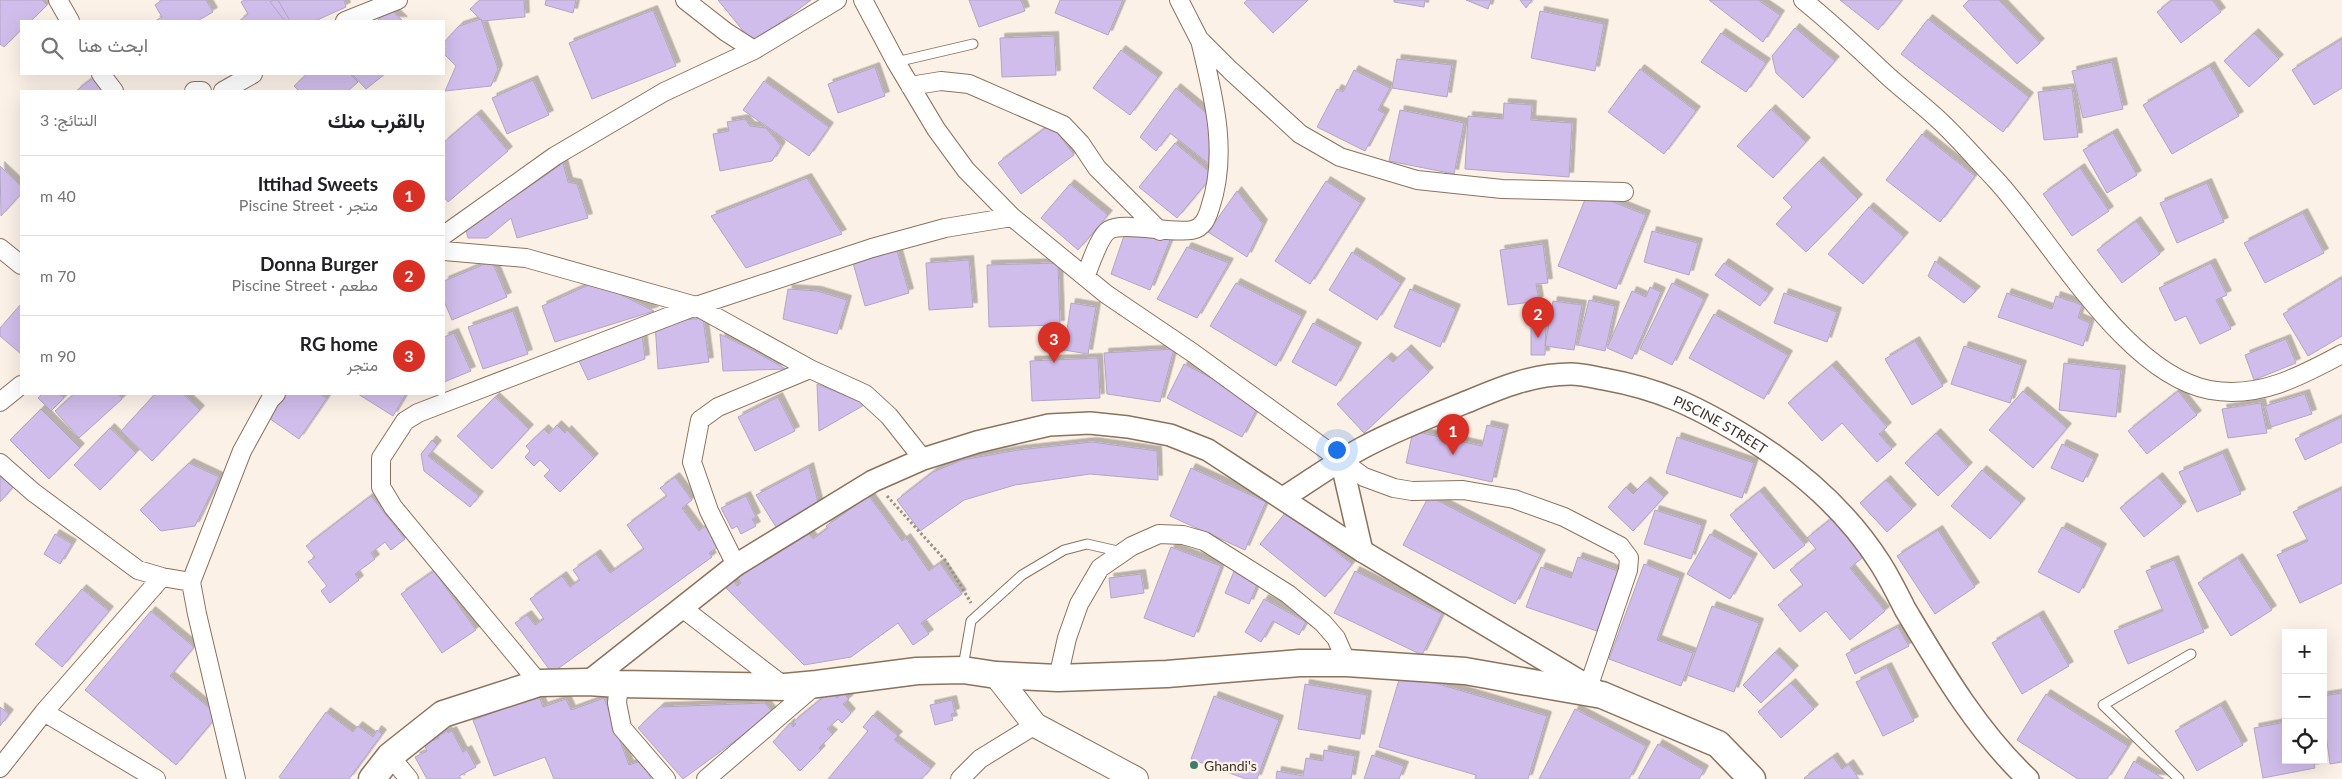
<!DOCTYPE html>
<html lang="ar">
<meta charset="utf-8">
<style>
:root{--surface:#fff;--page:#f2f2f2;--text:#202124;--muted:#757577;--line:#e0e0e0;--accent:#d93025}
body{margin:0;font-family:Lato,Vazirmatn,sans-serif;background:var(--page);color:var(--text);direction:rtl}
.controls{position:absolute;right:15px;bottom:15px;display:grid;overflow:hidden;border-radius:0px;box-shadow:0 5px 20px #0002}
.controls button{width:45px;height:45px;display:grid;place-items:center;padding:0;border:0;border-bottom:1px solid var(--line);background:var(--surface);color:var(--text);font:25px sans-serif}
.you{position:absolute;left:1336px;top:449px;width:18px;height:18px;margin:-12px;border:4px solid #fff;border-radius:50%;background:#1a73e8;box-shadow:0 0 0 8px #1a73e833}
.badge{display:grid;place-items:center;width:32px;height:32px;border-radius:50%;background:var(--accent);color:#fff;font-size:16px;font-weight:700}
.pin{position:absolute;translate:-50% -41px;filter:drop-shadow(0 1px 2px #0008)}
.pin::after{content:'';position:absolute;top:26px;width:18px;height:15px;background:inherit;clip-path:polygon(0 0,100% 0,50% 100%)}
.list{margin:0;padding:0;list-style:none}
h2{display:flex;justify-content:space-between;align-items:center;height:65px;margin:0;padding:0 20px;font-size:21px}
h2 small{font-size:16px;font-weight:400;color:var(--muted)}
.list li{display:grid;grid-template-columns:32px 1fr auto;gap:15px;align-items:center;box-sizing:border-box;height:80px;padding:0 20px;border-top:1px solid var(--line)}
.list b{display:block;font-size:19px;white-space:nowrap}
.list p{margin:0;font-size:16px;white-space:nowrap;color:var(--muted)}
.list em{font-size:16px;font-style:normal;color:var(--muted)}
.icon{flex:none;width:28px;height:28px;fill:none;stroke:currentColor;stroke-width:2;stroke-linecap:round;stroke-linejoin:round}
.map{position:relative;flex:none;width:2342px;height:779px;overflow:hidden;direction:ltr}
.search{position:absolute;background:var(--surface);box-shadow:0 5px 20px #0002;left:20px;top:20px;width:425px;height:55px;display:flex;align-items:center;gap:12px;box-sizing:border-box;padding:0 18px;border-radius:0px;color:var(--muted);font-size:19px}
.panel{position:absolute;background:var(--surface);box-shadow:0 5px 20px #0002;left:20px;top:90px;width:425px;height:305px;border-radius:0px;direction:rtl}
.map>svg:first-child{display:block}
.building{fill:#d0bdeb;stroke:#b2a6c4;filter:url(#shadow)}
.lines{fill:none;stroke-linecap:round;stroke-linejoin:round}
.service-casing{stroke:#8b725c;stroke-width:11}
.minor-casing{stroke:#8b725c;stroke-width:20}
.tertiary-casing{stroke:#8b725c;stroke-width:24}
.secondary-casing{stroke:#8b725c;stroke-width:26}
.primary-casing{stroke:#8b725c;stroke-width:29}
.path{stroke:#9c9187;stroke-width:3;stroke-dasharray:2.5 2.5;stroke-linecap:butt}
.service{stroke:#fff;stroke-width:9}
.minor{stroke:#fff;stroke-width:18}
.tertiary{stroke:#fff;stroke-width:21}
.secondary{stroke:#fff;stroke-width:24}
.primary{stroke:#fff;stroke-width:26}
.poi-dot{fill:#3b7d6d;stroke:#fcf1e7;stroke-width:2}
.labels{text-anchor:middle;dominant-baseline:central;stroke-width:4.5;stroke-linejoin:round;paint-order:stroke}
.street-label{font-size:14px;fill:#3e3329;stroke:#fcf1e7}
.poi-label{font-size:14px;fill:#3e3329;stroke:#fcf1e7;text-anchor:start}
</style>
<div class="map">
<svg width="2342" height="779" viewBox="0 0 2342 779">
<defs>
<filter id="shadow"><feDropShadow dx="4.5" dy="-4.5" stdDeviation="0" flood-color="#0004"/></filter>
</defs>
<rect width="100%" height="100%" fill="#fcf1e7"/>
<path class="building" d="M0,0H42L47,5L31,21H21V30L4,47L0,44Z
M162,0H206L213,12L199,20L200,21H155L162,17L155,5Z
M244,0H278L290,21H239L248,14L241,2Z
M274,0H344L346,7L315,21H285L270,2Z
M480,0H524L525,17L482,21L470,9Z
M546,0H576L573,13L545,5Z
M718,0H811L753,43Z
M969,0H1021L1025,11L979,27Z
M1060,0H1123L1108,35L1055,13Z
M1247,0H1308L1273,33L1244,3Z
M1394,0H1425L1424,7L1394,2Z
M1466,0H1491L1488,9Z
M1520,0H1532L1526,8Z
M1709,0H1758L1780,15L1763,42Z
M1840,0H1902L1878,30Z
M1969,0H1999L2040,43L2017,64L1963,6Z
M2172,0H2212L2221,12L2181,43L2157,12Z
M389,8L403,21H377Z
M653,10L676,66L592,99L569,43Z
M1540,11L1604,24L1595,71L1531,58Z
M481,19L498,69L491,86L445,91L456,66L444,54V42L459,26Z
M1928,19L2029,97L2003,132L1901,54Z
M1795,28L1835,61L1803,98L1776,73L1772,56Z
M1721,33L1766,63L1746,92L1701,62Z
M2254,33L2279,59L2249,87L2224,61Z
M1054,36L1056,75L1002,77L1000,38Z
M2342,39V88L2314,105L2292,70Z
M1121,50L1158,77L1130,115L1093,88Z
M1397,59L1452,65L1447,97L1392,88Z
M2112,62L2123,109L2083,118L2072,71Z
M2210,66L2239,116L2172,154L2143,105Z
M875,67L885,96L838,113L828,84Z
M1640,69L1696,111L1664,154L1608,112Z
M1354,70L1390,88L1378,110L1385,114L1365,151L1317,127L1337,89L1343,92Z
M307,74H350L358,82L348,91H299L294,86Z
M352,74H385L366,89Z
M94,77L105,91H76Z
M533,80L549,115L507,134L492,98Z
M764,81L829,127L809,156L743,110Z
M1176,88L1210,116L1209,164L1170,133L1156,151L1140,137Z
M2072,88L2078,137L2044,140L2038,92Z
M1504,103L1532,105L1531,120L1572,123L1569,177L1465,169L1468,116L1503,119Z
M1771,109L1806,142L1773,178L1737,146Z
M1400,110L1464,123L1454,174L1389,161Z
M477,114L508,151L448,202L444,197V142Z
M745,119L750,126L766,128L781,146L772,161L720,171L713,134L729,131L727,122Z
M1051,124L1074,155L1021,194L998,163Z
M2113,133L2137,175L2107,193L2083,150Z
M1922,134L1975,176L1940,222L1886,180Z
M1175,143L1213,175L1177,218L1139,187Z
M1819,161L1858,199L1806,252L1776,224L1792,207L1783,198Z
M563,163L568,182L577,184L588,218L517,238L511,218L487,238H468L465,226L523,191Z
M0,166L21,186V194L1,216Z
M2080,168L2109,211L2072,236L2043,194Z
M807,178L842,234L746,268L711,216Z
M1326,181L1361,203L1310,284L1275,261Z
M2207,183L2224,222L2177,243L2160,203Z
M1070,184L1108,215L1078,250L1041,218Z
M1237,191L1263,224L1247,257L1208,232Z
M1588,192L1646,215L1616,289L1558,266Z
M1869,207L1904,237L1863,284L1828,254Z
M2303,213L2324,253L2265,283L2244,243Z
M2136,221L2160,254L2122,283L2097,250Z
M1652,231L1698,243L1689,275L1644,262Z
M1125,233L1171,238L1150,290L1111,274Z
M1543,244L1548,283L1536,284L1539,301L1508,305L1500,250Z
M896,247L909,293L865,306L852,259Z
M1187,247L1229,263L1197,318L1157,299Z
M1352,252L1401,283L1377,320L1329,290Z
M969,260L973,307L929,310L926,263Z
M492,261L507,297L452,320L444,301V281Z
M1935,261L1976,291L1964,303L1928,276Z
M1058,263L1060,325L989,327L987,265Z
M1724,263L1769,293L1760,306L1715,275Z
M2211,263L2227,295L2216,300L2231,329L2200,344L2186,316L2175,321L2159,288Z
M2342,278V336L2308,356L2283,314Z
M595,282L654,311L555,342L542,306Z
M1236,283L1302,316L1276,366L1210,326Z
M1672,283L1704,299L1672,365L1640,349Z
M1650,287L1661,292L1632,359L1607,348L1632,291L1646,297Z
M788,289L817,291L847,300L837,334L783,319Z
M1410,289L1456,309L1440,347L1394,327Z
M1784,293L1837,312L1827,342L1774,323Z
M2007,293L2052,309L2056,296L2082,305L2078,318L2090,323L2083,346L1998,317Z
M1589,300L1615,306L1605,351L1578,345Z
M1553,301L1582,305L1574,350L1545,346Z
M1071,303L1096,307L1088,354L1064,350Z
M21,304V354L0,336V328Z
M513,311L528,354L483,369L468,327Z
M1714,314L1788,355L1764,399L1689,358Z
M703,318L709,362L658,369L655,323Z
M1531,321H1546L1545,355H1531Z
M1313,323L1357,347L1336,386L1292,362Z
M454,333L471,371L444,382V337Z
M642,333L645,359L588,380L578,359Z
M720,334L752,350L786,369L723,371Z
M2286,339L2296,363L2254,380L2245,355Z
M1915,341L1943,386L1912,405L1885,359Z
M1964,346L2022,365L2010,403L1951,384Z
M1174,349L1160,402L1107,394L1104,353Z
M1407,349L1429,372L1364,433L1337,404L1387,357L1393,362Z
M1098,358L1100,398L1032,401L1030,361Z
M2064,363L2121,370L2116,417L2059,410Z
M1184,364L1260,403L1242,437L1167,398Z
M1832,365L1887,427L1879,434L1892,449L1877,462L1842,423L1822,441L1788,403Z
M817,384L866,404L819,431Z
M2023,391L2067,428L2033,468L1989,430Z
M2178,391L2197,415L2147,454L2128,431Z
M42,394H59L64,398L51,411L38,398Z
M74,394H118L122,399L79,438L55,411Z
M155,394H183L200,410L152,461L121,431Z
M285,394H320L327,398L299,439L269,418Z
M358,394H406L393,416Z
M2305,394L2312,414L2271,427L2265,406Z
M495,397L529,429L492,469L457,436Z
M778,397L795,431L755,451L738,417Z
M2261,403L2267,433L2228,438L2222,409Z
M41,409L80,448L49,479L10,440Z
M2342,417V442L2305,460L2295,439Z
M557,425L565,433L567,430L594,458L560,492L544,476L550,470L540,460L534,466L525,457L530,451L526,446L544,429L549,434Z
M1487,425L1504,429L1492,482L1406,463L1413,431L1482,446Z
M110,428L136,453L100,490L74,465Z
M1936,433L1968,467L1938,496L1905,463Z
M1677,437L1754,463L1742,498L1666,473Z
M432,440L437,445L428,456L479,496L470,507L424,471L421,454Z
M1092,442L1157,451L1158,480L1090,474L1015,485L964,500L920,531L897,500L933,472L962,460L1018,450Z
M2062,444L2094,459L2083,482L2051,468Z
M2223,453L2241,494L2197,512L2179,472Z
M189,463L219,477L195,526L161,531L140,510Z
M809,467L819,506L778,530L756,495Z
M1191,468L1266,502L1245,550L1170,516Z
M1982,470L2021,503L1990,539L1951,506Z
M0,476L13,487L0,502Z
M675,477L692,500L682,508L699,531L705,526L720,546L709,553L712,557L552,673L515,623L527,615L535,625L544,619L530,599L562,576L570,587L580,580L573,570L596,554L610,573L644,549L627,525L667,496L660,488Z
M2158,477L2182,506L2144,537L2120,508Z
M1886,480L1912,509L1887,532L1860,503Z
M1646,481L1664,497L1633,531L1608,507L1626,487L1633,494Z
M2342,489V583L2300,603L2277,555L2308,541L2293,512Z
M1760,491L1805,545L1774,569L1730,515Z
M371,496L405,539L391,550L385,542L371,553L375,559L355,574L359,580L330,603L321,591L327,586L308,562L315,557L306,546Z
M746,496L756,517L752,519L756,526L741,534L737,526L732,529L721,508Z
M869,496L902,541L906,538L929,571L940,563L962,594L921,623L929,634L913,645L898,623L851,657L804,665L724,586L733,579L737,586L741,583L738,578L806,530L813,539L828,528L826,526Z
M1429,496L1541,554L1515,604L1403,545Z
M1655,510L1702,525L1691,559L1644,544Z
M1286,512L1352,564L1325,597L1260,544Z
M1836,515L1868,553L1850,568L1885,611L1850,640L1826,611L1800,632L1778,605L1803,585L1790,570L1816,549L1807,538Z
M2062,527L2102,548L2079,593L2038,572Z
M1938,530L1975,587L1935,614L1897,556Z
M55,534L72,544L60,564L44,554Z
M1710,534L1753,558L1730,599L1687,574Z
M1171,547L1221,566L1194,637L1144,618Z
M1578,557L1618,571L1597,631L1526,607L1541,567L1571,578Z
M2238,558L2272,610L2231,636L2198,583Z
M2174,560L2204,632L2128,664L2114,631L2163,611L2146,571Z
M1644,564L1680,578L1657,640L1693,653L1681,686L1609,659Z
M1235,569L1259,580L1249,604L1225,593Z
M434,571L476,630L442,653L401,594Z
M1355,571L1442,614L1422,655L1334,613Z
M1141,574L1144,593L1111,598L1109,578Z
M82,589L109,611L62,667L35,644Z
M1264,599L1306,622L1299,635L1273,621L1261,642L1245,632Z
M1712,606L1759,623L1734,692L1687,675Z
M151,611L194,647L170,676L218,715L176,765L85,690Z
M2039,615L2069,666L2022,694L1992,643Z
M1898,627L1909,646L1855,674L1846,654Z
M1775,652L1794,670L1761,703L1743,685Z
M1887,667L1914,721L1883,736L1856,682Z
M1401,673L1547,716L1528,779H1475L1476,775L1379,747Z
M1791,683L1814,709L1781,738L1758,712Z
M1305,684L1367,695L1360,739L1298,729Z
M831,691L837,698L843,693L849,699L843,704L851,713L842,723L838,719L827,729L833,734L819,748L821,750L800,771L773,742L790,723L793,727L796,724L793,722Z
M2342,693V762L2330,764L2323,712V696Z
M2046,694L2128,746L2107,779H2078L2017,740Z
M539,696L543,707L566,699L571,710L604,698L629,765L644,760L651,779H554L545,757L494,776L473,720Z
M1214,696L1279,720L1257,779H1246L1191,759Z
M952,700L955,713L951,714L953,720L935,725L930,705Z
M765,703L773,713L683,779L638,728L660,707Z
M2221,705L2243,745L2197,771L2175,731Z
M0,707L9,714L0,726Z
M1575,709L1646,746L1629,779H1539Z
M326,712L353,732L358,726L373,737L377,730L382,734L349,779H282L279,777Z
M873,715L898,736L894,740L931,768L922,779H828L868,731L863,727Z
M2286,722V760H2313L2315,768L2263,778L2254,728Z
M447,731L448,733L452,731L463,752L467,750L476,767L459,776L461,779H427L415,757L427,751L424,744L439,738L438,736Z
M1658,744L1704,770L1699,779H1638Z
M1324,750L1355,756L1351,779H1276L1277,771L1303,776L1306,758L1323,761Z
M1372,755L1404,766L1399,779H1364Z
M1833,757L1842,769L1849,764L1859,779H1805L1804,778Z
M2134,761L2164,779H2124Z"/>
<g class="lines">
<g class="service-casing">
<path id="service" d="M896,62L973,44
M963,667L971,621L1022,575L1064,550L1087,544L1122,552
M2179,779L2103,705L2191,654"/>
</g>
<g class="minor-casing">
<path id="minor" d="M58,0L70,21
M685,0L726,32L754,50
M863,0L896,62L936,129L966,170L1012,217L1106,294L1193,353L1364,477L1394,488L1412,491L1463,490L1514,499L1564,517L1620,546L1629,558L1628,570L1589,685
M1179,0L1199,39L1230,70L1300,134L1340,157L1417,180L1502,189L1624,192
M1803,0C1833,24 1861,51 1890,78C1907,93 1925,107 1941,122C1960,140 1978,161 1996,180C2053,242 2125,374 2210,390C2259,399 2301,376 2342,354
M345,21L398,0
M101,74L114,91
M910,86L941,81L969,84L1063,125L1081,144L1097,168L1160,231
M194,91H202
M223,91L253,74
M444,235L555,156L664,92L754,50L837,0
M0,248L21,265
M444,251L526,258L696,306L872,248L945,228L1012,217
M1085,277C1090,266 1099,236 1109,230C1123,221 1170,234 1192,230C1203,228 1207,218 1210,208C1229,152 1213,95 1200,40
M810,369L865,394L889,416L923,459
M0,402L21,385
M0,463L33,492L138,570L162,577L191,582
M681,607L785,687
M1058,678L1067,638L1079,604L1100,568L1132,546L1159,534L1183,535L1204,541L1288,594L1323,623L1336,638L1347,663
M539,683L393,507L381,487V458L405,421L418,413L696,306L810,369L718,407L700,420L692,462L709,511L736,565
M619,684L617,703L622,728L666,779
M44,712L156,779
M390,756L409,779
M0,768L44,712L162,577
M236,779L197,614L191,582L242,451L270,400L276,394
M706,779L817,684
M960,779L980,759L1035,725"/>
</g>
<g class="tertiary-casing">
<g id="tertiary">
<path d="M1341,460L1362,551"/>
<path id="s1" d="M1283,498C1310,481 1336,462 1364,447C1398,429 1434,415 1469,401C1502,387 1534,374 1571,374C1581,374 1593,377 1604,379C1659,389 1693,405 1740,433C1795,466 1845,508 1880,563C1889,577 1897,593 1905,609C1941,669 1977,731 2028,779"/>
<path d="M588,682L736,565L873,481L923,459L977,442L1049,425L1090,423L1128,427L1170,435L1208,450L1362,551L1598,692"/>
</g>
</g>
<g class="secondary-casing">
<path id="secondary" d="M996,675L1035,725L1136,779"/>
</g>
<g class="primary-casing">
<path id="primary" d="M372,779L390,756L443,714L539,683L588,682L619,684L785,687L817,684L917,671L963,670L996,675L1058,678L1167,674L1300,663H1347L1465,671L1602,695L1718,744L1752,779"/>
</g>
<path class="path" d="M887,496L946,561L971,603"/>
<use href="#service" class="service"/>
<use href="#minor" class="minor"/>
<use href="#tertiary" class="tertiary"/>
<use href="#secondary" class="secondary"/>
<use href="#primary" class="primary"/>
</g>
<circle class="poi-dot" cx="1194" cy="765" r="5"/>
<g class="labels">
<g class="street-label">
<text stroke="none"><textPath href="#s1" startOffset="476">PISCINE STREET</textPath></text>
</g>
<g class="poi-label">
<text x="1204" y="765">Ghandi's</text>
</g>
</g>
</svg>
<div class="controls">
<button>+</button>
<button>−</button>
<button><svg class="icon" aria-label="locate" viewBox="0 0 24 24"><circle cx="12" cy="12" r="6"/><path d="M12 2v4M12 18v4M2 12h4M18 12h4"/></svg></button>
</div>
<div class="you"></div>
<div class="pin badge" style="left:1453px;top:455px">1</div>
<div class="pin badge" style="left:1538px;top:338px">2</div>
<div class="pin badge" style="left:1054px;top:363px">3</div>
<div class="search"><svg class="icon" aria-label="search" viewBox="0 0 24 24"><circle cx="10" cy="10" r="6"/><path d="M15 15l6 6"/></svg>ابحث هنا</div>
<section class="panel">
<h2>بالقرب منك<small>النتائج: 3</small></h2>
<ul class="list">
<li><span class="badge">1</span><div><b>Ittihad Sweets</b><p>متجر · Piscine Street</p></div><em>40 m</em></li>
<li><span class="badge">2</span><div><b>Donna Burger</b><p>مطعم · Piscine Street</p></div><em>70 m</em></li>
<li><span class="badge">3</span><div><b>RG home</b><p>متجر</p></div><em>90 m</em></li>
</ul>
</section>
</div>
